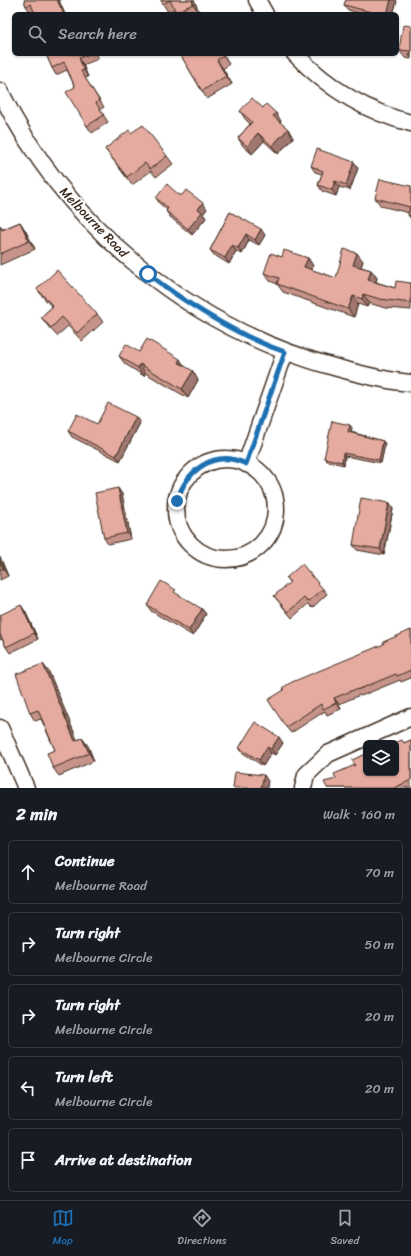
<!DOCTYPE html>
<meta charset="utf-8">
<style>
:root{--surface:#171b24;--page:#242831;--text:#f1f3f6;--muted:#9ea1a6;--line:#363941;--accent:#1f6fb2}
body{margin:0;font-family:Sriracha,sans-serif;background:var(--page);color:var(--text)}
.controls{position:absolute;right:12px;bottom:12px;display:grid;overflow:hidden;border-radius:6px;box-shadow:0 1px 3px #0004}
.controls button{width:36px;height:36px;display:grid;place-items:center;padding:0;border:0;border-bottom:1px solid var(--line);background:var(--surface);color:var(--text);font:20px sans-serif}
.stop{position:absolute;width:12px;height:12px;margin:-9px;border:3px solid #1f6fb2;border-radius:50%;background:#fff}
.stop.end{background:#1f6fb2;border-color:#fff;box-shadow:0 1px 4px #0008}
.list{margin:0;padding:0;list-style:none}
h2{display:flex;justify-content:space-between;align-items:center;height:52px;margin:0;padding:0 16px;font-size:17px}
h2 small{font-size:13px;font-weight:400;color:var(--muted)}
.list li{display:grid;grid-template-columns:26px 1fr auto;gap:12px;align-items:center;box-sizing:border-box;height:64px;margin:0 8px 8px;padding:0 8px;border:1px solid var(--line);border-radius:6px}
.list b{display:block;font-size:15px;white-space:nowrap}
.list p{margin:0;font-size:13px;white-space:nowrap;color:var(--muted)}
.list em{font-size:13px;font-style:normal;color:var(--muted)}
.icon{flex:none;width:22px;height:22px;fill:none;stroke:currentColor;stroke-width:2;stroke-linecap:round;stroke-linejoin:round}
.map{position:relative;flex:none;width:411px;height:788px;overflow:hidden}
.search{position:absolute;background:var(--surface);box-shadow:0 1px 3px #0004;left:12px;right:12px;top:12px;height:44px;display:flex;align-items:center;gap:10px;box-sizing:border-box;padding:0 14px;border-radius:6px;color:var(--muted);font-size:15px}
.sheet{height:412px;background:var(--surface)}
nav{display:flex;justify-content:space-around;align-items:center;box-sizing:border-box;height:56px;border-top:1px solid var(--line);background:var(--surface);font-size:11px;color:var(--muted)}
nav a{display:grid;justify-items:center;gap:2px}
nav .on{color:var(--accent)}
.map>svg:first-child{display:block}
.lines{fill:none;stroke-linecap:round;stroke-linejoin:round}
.street-casing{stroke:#3b2a1e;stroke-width:19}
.street{stroke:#fff;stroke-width:16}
.wall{fill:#c5938a;stroke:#3b2a1e}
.shaded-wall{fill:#a07871;stroke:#3b2a1e}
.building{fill:#e5aba1;stroke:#3b2a1e}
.route{stroke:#1f6fb2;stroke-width:5}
.labels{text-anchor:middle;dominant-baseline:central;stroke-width:4;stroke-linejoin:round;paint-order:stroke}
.street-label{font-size:13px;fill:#3b2a1e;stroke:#fff}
</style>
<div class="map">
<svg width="411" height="788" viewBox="0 0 411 788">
<rect width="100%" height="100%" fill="#fff"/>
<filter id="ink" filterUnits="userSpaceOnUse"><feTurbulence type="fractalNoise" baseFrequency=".025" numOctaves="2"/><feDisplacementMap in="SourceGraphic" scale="8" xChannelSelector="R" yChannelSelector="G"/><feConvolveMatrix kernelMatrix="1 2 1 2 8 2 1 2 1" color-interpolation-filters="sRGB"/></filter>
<g filter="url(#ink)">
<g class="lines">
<g class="street-casing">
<path id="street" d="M257,0L265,14
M295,54C327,87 366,112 411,123
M0,91C65,226 190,328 334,367C359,374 385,381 411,383
M176 509a50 50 0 1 1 100 0a50 50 0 1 1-100 0Z
M246,464L285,352
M0,728L26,788
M303,788L306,775L328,754L411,717"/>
</g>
<use href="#street" class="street"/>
</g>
<path class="wall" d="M24,0H61L31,13L26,6Z
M161,0H194L199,12L195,14H177L174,9L168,12L163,4Z
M346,0H396L397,1L393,14H362L348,10L344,5Z
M411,26V59L405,58L399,50Z
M46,54H96L98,59L83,65L88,77L85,78L104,107L100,110L108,122L92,133L87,126L75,87L67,70L56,75L52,68Z
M180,54H223L229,64L223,69L232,84L207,99L202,91Z
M263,108L281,121L280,123L288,129L293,138L278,154L264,141L252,154L243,146L238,138L250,124L245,119L240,111Z
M131,133L167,156L173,164L156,177L151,171L132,185L105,149Z
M354,162L358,168L350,190L339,187L336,196L322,191L318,185L322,174L315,172L311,166Z
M411,186V219L408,215L409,213L381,206L375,198Z
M179,195L207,209L203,214L206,218L192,235L170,217L166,211L167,210L160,204L156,198Z
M230,212L265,235L259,245L249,240L242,254L236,251L229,264L214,255L210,250Z
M20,222L25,230L35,249L0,265V225L3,229Z
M282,257L308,258L313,266L312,270L336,278L363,261L361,267L371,270L377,278L376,282L395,288L411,283V310L385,308L369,303L367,307L358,304L354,317L283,292L277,284L270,281L264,273Z
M37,289L97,314L103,322L82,341L68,326L57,336L47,325L41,317L52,307L43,297Z
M139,352L185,367L198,380L188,398L145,373L144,376L125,364L119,356Z
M140,423L120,461L72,437L68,431L97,424Z
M352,428L351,432L383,441L385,444L381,463L345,456L344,465L327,461L324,458Z
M122,494L131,539L108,544L104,538Z
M389,503L393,509L384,555L357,550L353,545Z
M0,557L8,576L0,580Z
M286,578L323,589L327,594L312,608L308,604L292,618L274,596L290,583Z
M179,595L206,614L193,636L151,611L147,605Z
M25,611L38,639L10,653L6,647L2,639L0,640V615Z
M411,630V678L401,682L400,680L361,696L360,695L339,704L341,709L327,715L325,711L291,733L286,727L384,644Z
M49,672L77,740L82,738L88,746L94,761L59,776L53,768L55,750L41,719L35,721L30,713Z
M411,740V788H327L336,779L355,765L404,743Z
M283,743L275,755L271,753L263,766L243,753L239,748Z"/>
<path class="shaded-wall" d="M57,0H59L65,14H64Z
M192,0H194L199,12L193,4Z
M391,0H396L397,1L393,14H387Z
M79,58L83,65L88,77L84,70Z
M217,60L223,69L232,84L226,76Z
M276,113L281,121L278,124L273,116Z
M288,129L293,138L278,154L272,146Z
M258,133L264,141L252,154L247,146Z
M354,162L358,168L350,190L346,185Z
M335,181L339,187L336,196L332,190Z
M203,203L207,209L203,214L206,218L192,235L188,229L198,209Z
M20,222L25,230L35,249L29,241Z
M261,229L265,235L259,245L255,240Z
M246,234L249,240L242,254L238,248Z
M232,245L236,251L229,264L225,258Z
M357,253L363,261L359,273L353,265Z
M308,258L313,266L310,275L304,267Z
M371,270L377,278L374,288L368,280Z
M363,294L369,303L367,307L362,299Z
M353,296L358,304L354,317L348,309Z
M180,359L185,367L178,362Z
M140,364L145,373L144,376L138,368Z
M193,371L198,380L188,398L182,389Z
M136,417L140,423L120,461L116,456Z
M350,425L352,428L350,435L348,432Z
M383,441L385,444L381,463L379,460Z
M343,453L345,456L344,465L342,462Z
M118,488L122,494L131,539L127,533Z
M389,503L393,509L384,555L380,549Z
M0,557L8,576L3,568L0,562Z
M21,605L25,611L38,639L34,633Z
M202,609L206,614L193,636L189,630Z
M43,664L49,672L81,749L75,741Z
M334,698L339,704L341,709L336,703Z
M279,737L283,743L275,755L271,749Z
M82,738L88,746L94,761L89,753Z
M267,747L271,753L263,766L259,760Z
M264,775L268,781L267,788H261Z"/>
<path class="building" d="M24,0H57L64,14H35L31,4L26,6Z
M161,0H192L193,4L176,12L170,0L163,4Z
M346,0H391L387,14H379L344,5Z
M403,25L411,26V56H409L410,51L399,50Z
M46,54H89L79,58L84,70L81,71L99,100L96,103L104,115L87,126L66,92L75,87L64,62L52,68Z
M180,54H222L224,56L217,60L226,76L202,91Z
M252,98L263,108L266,104L276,113L273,116L288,129L272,146L258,133L247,146L238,138L252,122L240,111Z
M143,125L167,156L150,169L145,163L127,177L105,149L129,130L131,133Z
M317,149L354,162L346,185L335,181L332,190L318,185L323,171L311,166Z
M380,179L411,186V216L408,215L410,207L375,198Z
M167,184L179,195H182L186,190L203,203L198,209L202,212L188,229L166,211L168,208L156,198Z
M230,212L261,229L255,240L246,234L238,248L232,245L225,258L210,250Z
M20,222L29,241L0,254V225L2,230Z
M344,249L357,253L353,265L371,270L368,280L395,288L396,281L411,283V303L380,299L363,294L362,299L353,296L348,309L277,284L279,278L264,273L271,253L282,257L284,250L308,258L304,267L336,278Z
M57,270L97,314L77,333L62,317L51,328L41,317L53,306L37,289Z
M147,339L180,359L178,362L193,371L182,389L140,364L138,368L119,356L126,344L139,352Z
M108,403L136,417L116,456L68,431L77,414L97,424Z
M332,421L350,425L348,432L383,441L379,460L343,453L342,462L324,458Z
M118,488L127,533L104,538L95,493Z
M361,498L389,503L380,549L353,545Z
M0,562L3,568L0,570Z
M302,564L323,589L308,602L304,598L288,612L274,596L290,582L286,578Z
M161,581L176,590L174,592L202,609L189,630L147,605Z
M21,605L34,633L6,647L0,634V615Z
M411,630V670L397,676L396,674L357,690L356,689L334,698L336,703L323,709L321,704L286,727L268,700L284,690L282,688L292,682L384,644L383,642Z
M43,664L75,741L82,738L89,753L53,768L47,753L55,750L38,710L30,713L16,674Z
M255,722L279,737L271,749L267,747L259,760L239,748Z
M402,740L404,743L411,740V780L394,788H327L324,782L336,779L334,774L355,765L352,760L366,754V773H396V743H394Z
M235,772L264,775L261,788H233Z"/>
</g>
<g class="lines" filter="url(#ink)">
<path class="route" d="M148,274C190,306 236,335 285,352L246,464C214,448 186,471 177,501"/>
</g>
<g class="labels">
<g class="street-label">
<text transform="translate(94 222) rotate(46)">Melbourne Road</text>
</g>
</g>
</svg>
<div class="controls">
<button><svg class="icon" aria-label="layers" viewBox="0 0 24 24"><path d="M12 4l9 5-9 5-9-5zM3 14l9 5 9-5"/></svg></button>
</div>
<div class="stop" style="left:148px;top:274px"></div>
<div class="stop end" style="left:177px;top:501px"></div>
<div class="search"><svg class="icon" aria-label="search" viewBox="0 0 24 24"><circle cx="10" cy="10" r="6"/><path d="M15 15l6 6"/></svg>Search here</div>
</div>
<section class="sheet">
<h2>2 min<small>Walk · 160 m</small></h2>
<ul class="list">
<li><svg class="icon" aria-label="ahead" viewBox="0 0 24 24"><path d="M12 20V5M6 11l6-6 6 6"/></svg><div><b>Continue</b><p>Melbourne Road</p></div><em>70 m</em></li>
<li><svg class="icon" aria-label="right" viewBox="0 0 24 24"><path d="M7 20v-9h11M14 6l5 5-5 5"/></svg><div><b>Turn right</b><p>Melbourne Circle</p></div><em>50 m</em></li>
<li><svg class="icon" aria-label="right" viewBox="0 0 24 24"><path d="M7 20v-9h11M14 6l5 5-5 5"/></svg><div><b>Turn right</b><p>Melbourne Circle</p></div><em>20 m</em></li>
<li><svg class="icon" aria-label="left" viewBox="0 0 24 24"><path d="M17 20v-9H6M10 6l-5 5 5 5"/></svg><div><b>Turn left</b><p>Melbourne Circle</p></div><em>20 m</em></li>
<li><svg class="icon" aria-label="arrive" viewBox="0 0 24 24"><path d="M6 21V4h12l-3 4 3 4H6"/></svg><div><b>Arrive at destination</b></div></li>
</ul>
</section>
<nav>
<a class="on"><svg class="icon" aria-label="map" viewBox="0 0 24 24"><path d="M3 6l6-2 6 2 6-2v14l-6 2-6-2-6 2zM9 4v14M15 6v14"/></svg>Map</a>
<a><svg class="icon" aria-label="directions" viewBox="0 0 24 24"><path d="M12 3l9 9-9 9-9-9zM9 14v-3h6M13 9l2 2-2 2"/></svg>Directions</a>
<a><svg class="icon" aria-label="saved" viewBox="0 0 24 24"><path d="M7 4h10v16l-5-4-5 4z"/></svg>Saved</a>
</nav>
